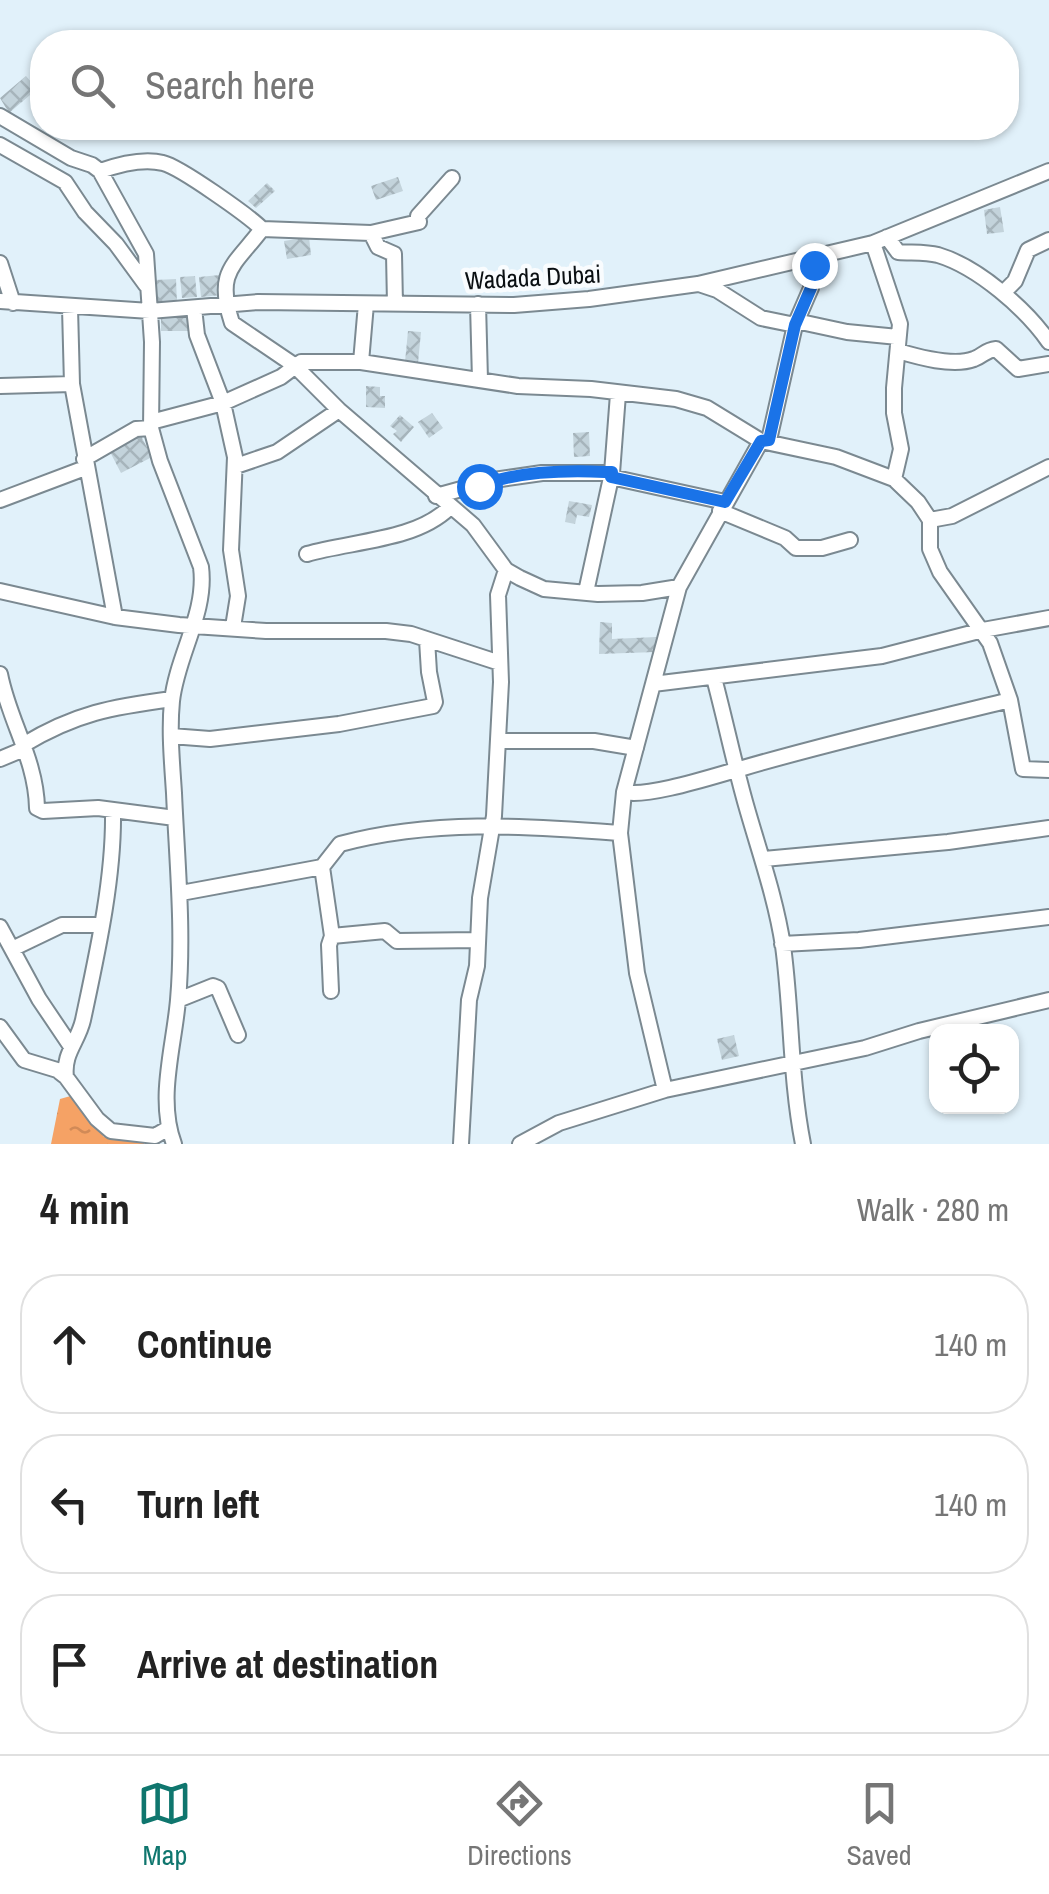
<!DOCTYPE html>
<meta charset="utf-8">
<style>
:root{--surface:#fff;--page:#f2f2f2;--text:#222;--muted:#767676;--line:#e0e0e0;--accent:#0f766e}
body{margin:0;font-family:"Archivo Narrow",sans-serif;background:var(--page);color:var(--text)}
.controls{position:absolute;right:30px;bottom:30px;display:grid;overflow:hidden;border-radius:20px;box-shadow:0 2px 8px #0004}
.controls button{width:90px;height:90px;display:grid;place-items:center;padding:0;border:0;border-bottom:2px solid var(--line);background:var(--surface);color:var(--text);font:50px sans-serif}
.stop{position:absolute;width:30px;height:30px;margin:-22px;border:8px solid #1a73e8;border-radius:50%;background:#fff}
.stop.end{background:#1a73e8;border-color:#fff;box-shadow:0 2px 10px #0008}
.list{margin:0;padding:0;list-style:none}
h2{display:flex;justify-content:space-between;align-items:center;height:130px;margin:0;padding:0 40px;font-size:42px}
h2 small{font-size:32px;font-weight:400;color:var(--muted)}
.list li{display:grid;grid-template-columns:65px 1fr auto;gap:30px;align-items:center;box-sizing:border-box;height:140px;margin:0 20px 20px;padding:0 20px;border:2px solid var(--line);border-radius:40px}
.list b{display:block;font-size:38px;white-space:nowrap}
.list em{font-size:32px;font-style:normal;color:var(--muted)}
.icon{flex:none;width:55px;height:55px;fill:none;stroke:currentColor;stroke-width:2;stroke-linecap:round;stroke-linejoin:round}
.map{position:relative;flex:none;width:1049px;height:1144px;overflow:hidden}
.search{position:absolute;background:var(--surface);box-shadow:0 2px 8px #0004;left:30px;right:30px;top:30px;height:110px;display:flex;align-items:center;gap:25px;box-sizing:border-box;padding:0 35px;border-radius:40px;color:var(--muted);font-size:38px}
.sheet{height:610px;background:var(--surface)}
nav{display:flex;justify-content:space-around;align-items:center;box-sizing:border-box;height:140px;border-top:2px solid var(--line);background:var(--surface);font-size:28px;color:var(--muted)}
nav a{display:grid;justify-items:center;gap:5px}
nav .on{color:var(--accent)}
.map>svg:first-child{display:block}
.water{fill:url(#water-ripples)}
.building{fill:url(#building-cross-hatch)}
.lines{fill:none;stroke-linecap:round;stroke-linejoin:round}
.minor-casing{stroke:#7b8991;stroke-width:18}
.minor{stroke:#fff;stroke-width:14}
.route{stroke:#1a73e8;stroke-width:12}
.labels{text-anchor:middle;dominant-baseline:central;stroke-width:9;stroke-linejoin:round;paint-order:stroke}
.street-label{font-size:25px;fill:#0a0f12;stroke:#f9fcfe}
</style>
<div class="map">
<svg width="1049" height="1144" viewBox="0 0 1049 1144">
<defs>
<pattern id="water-ripples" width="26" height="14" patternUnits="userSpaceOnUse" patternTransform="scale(2.5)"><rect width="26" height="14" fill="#f5a265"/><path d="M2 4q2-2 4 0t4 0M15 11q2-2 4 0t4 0" fill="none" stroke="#d18a57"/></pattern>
<pattern id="building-cross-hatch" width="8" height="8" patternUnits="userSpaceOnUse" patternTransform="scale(2.5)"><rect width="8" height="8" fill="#c3d3db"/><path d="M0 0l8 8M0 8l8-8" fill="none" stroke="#a6b4bb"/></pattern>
</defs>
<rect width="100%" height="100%" fill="#e1f1fa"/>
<path class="water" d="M74,1095L104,1137L146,1139L144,1144H51L60,1099Z"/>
<path class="building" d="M26,76L37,89L9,113L0,98Z
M398,177L403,191L376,200L371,186Z
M267,183L275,191L256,208L248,201Z
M1000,207L1004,232L987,234L984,210Z
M309,237L311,255L287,259L284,241Z
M220,275L222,295L201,297L199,277Z
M195,276L197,297L182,298L180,277Z
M176,279L177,303H156L155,280Z
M188,317V331H161V318Z
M408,331L421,332L418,363L405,362Z
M366,386L380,387V396H385V408L366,407Z
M432,413L443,428L429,438L418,422Z
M400,415L414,427L401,442L393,434L397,431L390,426Z
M589,432L590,456L574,457L573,433Z
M140,434L152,457L121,473L109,450Z
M569,501L592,505L589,517L577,515L575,524L565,522Z
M600,622L612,623V639L656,637V652L599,654Z
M734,1035L739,1056L722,1060L717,1039Z"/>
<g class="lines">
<g class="minor-casing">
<path id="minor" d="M0,116L71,158L92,165L100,171L146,254L152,342L151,428L160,461L201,567C207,613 177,655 172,701C169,731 172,762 174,793C177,862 184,931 178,1000C174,1047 157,1099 174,1144
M0,145L65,182L85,212L116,244L146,285
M100,171C117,165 144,158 163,163C180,167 249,216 262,229L371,233L419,222L418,216L452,178
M262,229C234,266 215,271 232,323L294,365L339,410L473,525L506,570L520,578L544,589L598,594L642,593L679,587
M371,233L378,247L394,254L395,304
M887,237L898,252C911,253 926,252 938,255C978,267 1026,309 1049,342
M873,243L900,324L894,388V413L901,449L894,479
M0,263L13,303
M699,284L717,290L761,318L795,325
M1005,291L1015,281L1028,250L1049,240
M0,301L150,311L258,302L514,305L589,299L698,284L873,243L1049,171
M478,304L480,380
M70,308L72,384L115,617
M194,308L197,335L223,403L235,457L231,550L238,596L233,627
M796,321L847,332L898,337
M898,351C918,357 953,367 974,359C983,356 985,350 996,349L1018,369L1049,364
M361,362L366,304
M0,386L72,384
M151,422L223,403L281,377L301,362H361L518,386L591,389L676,399L707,408L761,441L836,457L894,479L918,502L930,520V549L940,572L990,643L1010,700L1023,769L1049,770
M769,440L795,325L811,288L812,257
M84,459L136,429L151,428
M236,466L277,452L339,410
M611,477L725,502
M436,496L494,480L542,473H612
M0,500L85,468
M720,511L785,538L796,548H822L850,540
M930,520L952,516L1049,467
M307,554C351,541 415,541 449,508
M0,591L115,617L179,625L266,631H386L411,634L500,663
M586,592L612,473L618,394
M0,674C9,721 36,759 37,808L43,811L98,808L175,818
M714,678C726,723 735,768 748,812C761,857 776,900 783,946C792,1012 790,1078 803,1144
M653,684L882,656L983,630L1049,618
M171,736L210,739L339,724L433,706L435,702L429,672L427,640
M499,741H594L636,748
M23,745C76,713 112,707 172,699
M0,759L24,749
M624,792C648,798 717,775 743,768C831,742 921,722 1010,700
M764,859L948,842L1049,828
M322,867L332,936L329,945L331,991
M181,893L322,867L340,844C434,819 524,826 620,833
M0,927L39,999L70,1045
M332,936L385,931L397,941L478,940
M782,944L859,940L1049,917
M12,949L62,925H100
M178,1000L213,986L218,988L238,1035
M0,1027L24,1060L57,1070L66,1077L97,1119L111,1131L155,1136L167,1129
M66,1077C63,1053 78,1042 83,1020C97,954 114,879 113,812
M665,1090L637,973L620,833L624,792L679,587L761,441
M461,1144L469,1000L477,966L480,898L494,816L501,682L498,595L506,570
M520,1144L559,1123L665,1090L865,1048L919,1031L1049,1000"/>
</g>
<use href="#minor" class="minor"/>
</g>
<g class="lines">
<path class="route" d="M479,486C518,471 564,470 605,472H612L611,477L725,502L761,441L769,440L795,325L811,288L814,265"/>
</g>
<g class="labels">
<g class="street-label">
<text transform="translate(533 277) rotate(-3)">Wadada Dubai</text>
</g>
</g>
</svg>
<div class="controls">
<button><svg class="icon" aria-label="locate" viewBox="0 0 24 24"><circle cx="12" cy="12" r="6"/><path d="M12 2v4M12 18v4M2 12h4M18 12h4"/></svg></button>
</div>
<div class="stop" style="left:479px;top:486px"></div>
<div class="stop end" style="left:814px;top:265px"></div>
<div class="search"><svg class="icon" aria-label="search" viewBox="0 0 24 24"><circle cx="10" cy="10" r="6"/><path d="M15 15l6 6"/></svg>Search here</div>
</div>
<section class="sheet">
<h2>4 min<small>Walk · 280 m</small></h2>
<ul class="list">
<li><svg class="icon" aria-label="ahead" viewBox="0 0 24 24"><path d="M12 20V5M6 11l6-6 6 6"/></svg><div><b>Continue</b></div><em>140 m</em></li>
<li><svg class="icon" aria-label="left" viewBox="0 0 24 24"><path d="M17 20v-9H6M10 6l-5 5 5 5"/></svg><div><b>Turn left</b></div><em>140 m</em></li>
<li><svg class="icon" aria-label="arrive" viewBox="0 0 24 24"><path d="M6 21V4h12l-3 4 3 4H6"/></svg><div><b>Arrive at destination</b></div></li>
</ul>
</section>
<nav>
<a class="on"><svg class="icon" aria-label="map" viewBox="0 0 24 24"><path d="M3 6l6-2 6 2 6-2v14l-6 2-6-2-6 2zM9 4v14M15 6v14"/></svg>Map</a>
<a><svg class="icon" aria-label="directions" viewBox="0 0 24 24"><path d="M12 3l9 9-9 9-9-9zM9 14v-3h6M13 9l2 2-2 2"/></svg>Directions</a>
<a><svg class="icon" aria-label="saved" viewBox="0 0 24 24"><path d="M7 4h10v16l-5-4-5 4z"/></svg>Saved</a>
</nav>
